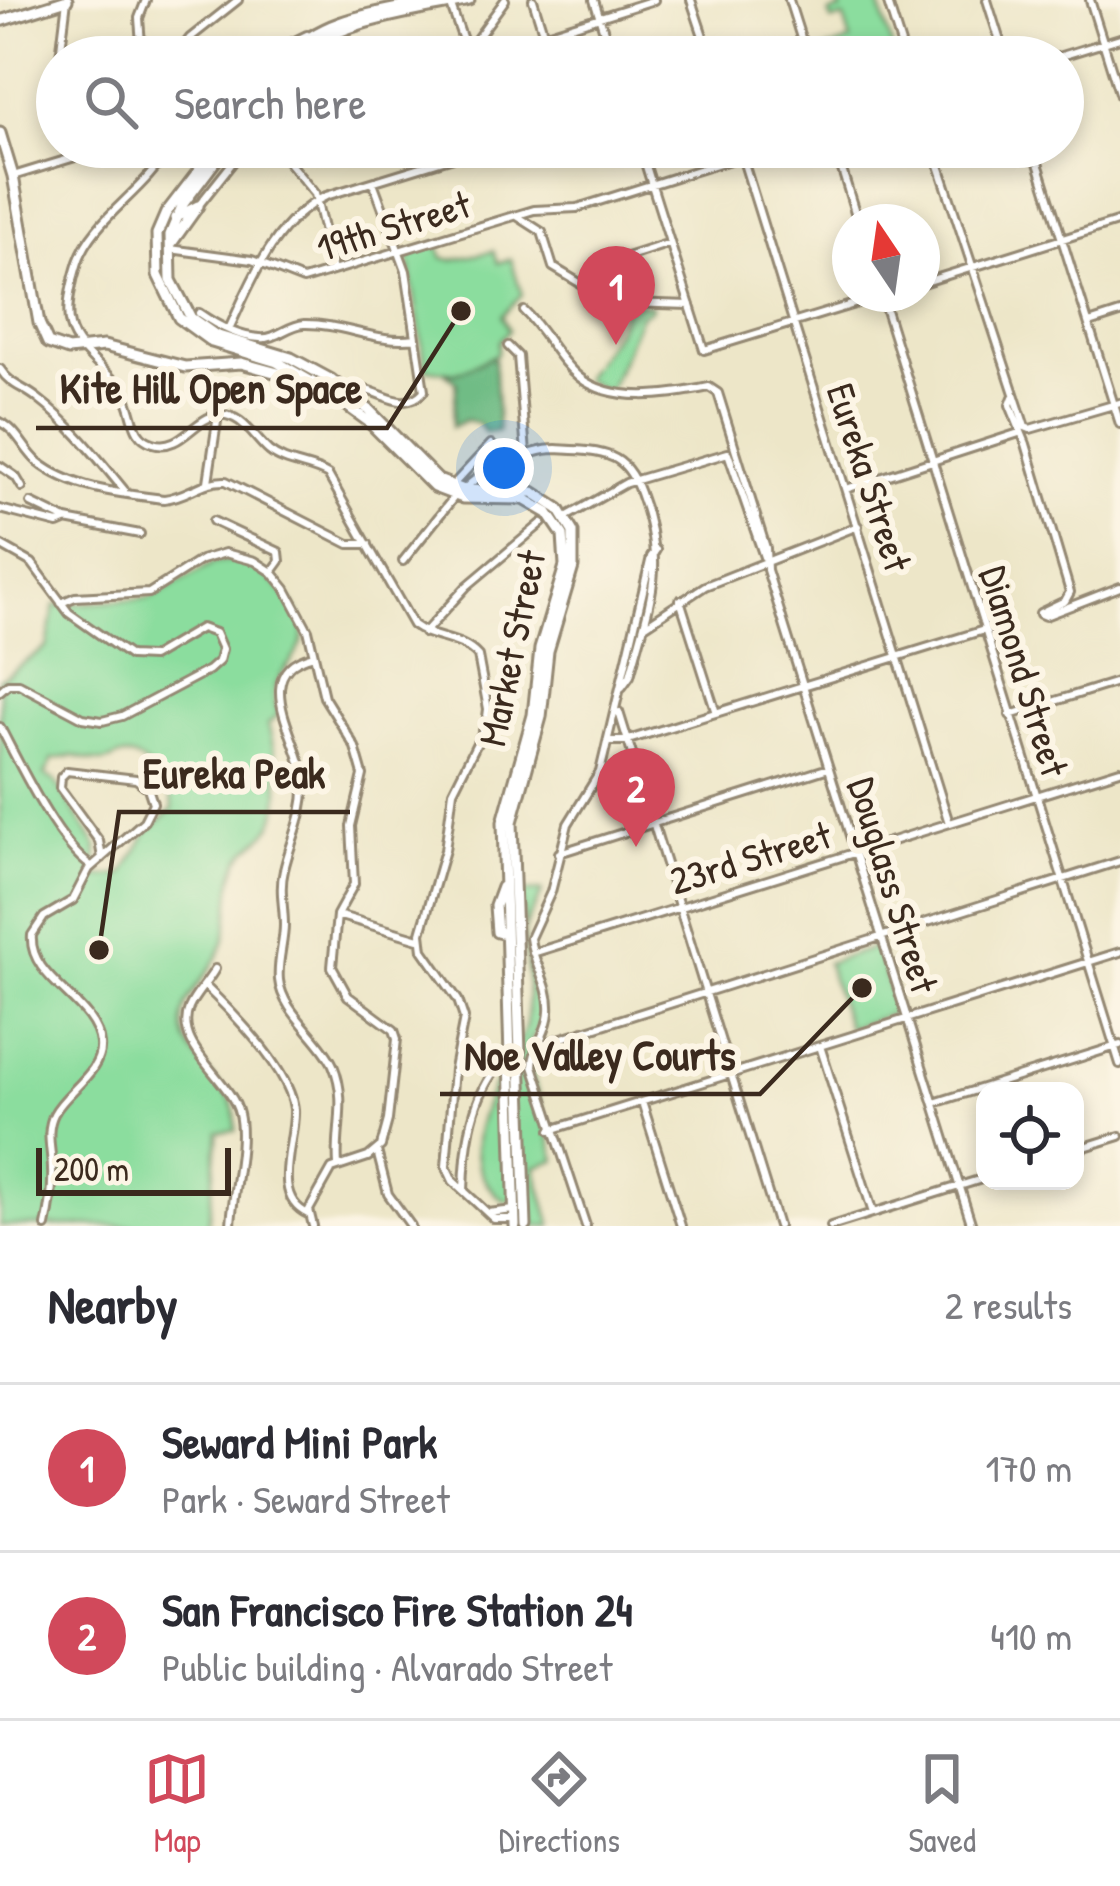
<!DOCTYPE html>
<meta charset="utf-8">
<style>
:root{--surface:#fff;--page:#f2f2f3;--text:#2b2b33;--muted:#7c7c81;--line:#e1e1e2;--accent:#d1495b}
body{margin:0;font-family:"Patrick Hand",sans-serif;background:var(--page);color:var(--text)}
.controls{position:absolute;right:36px;bottom:36px;display:grid;overflow:hidden;border-radius:24px;box-shadow:0 6px 18px #0003}
.controls button{width:108px;height:108px;display:grid;place-items:center;padding:0;border:0;border-bottom:3px solid var(--line);background:var(--surface);color:var(--text);font:60px sans-serif}
.compass{position:absolute;left:832px;top:204px;width:108px;height:108px;border-radius:50%;background:var(--surface);box-shadow:0 6px 18px #0003;rotate:347deg}
.scale{position:absolute;left:36px;bottom:30px;width:195px;box-sizing:border-box;padding-left:12px;border:6px solid #3b2a1e;border-top:0;font-size:33px;line-height:42px;white-space:nowrap;color:#3b2a1e;-webkit-text-stroke:9px #fcf5e5;paint-order:stroke}
.you{position:absolute;left:504px;top:468px;width:42px;height:42px;margin:-30px;border:9px solid #fff;border-radius:50%;background:#1a73e8;box-shadow:0 0 0 18px #1a73e833}
.badge{display:grid;place-items:center;width:78px;height:78px;border-radius:50%;background:var(--accent);color:#fff;font-size:39px;font-weight:700}
.pin{position:absolute;translate:-50% -99px;filter:drop-shadow(0 3px 6px #0008)}
.pin::after{content:'';position:absolute;top:63px;width:42px;height:36px;background:inherit;clip-path:polygon(0 0,100% 0,50% 100%)}
.list{margin:0;padding:0;list-style:none}
h2{display:flex;justify-content:space-between;align-items:center;height:156px;margin:0;padding:0 48px;font-size:51px}
h2 small{font-size:39px;font-weight:400;color:var(--muted)}
.list li{display:grid;grid-template-columns:78px 1fr auto;gap:36px;align-items:center;box-sizing:border-box;height:168px;padding:0 48px;border-top:3px solid var(--line)}
.list b{display:block;font-size:45px;white-space:nowrap}
.list p{margin:0;font-size:39px;white-space:nowrap;color:var(--muted)}
.list em{font-size:39px;font-style:normal;color:var(--muted)}
.icon{flex:none;width:66px;height:66px;fill:none;stroke:currentColor;stroke-width:2;stroke-linecap:round;stroke-linejoin:round}
.map{position:relative;flex:none;width:1120px;height:1226px;overflow:hidden}
.search{position:absolute;background:var(--surface);box-shadow:0 6px 18px #0003;left:36px;right:36px;top:36px;height:132px;display:flex;align-items:center;gap:30px;box-sizing:border-box;padding:0 42px;border-radius:66px;color:var(--muted);font-size:45px}
.sheet{height:492px;background:var(--surface)}
nav{display:flex;justify-content:space-around;align-items:center;box-sizing:border-box;height:168px;border-top:3px solid var(--line);background:var(--surface);font-size:33px;color:var(--muted)}
nav a{display:grid;justify-items:center;gap:6px}
nav .on{color:var(--accent)}
.map>svg:first-child{display:block}
.green{fill:#8bdd9e;stroke:#63845e;stroke-width:3;fill-rule:evenodd}
.forest{fill:#70bc85;stroke:#567352;stroke-width:3}
.lines{fill:none;stroke-linecap:round;stroke-linejoin:round}
.minor-casing{stroke:#948873;stroke-width:12}
.major-casing{stroke:#948873;stroke-width:15}
.minor{stroke:#fff;stroke-width:6}
.major{stroke:#fff;stroke-width:9}
.labels{text-anchor:middle;dominant-baseline:central;stroke-width:12;stroke-linejoin:round;paint-order:stroke}
.street-label{font-size:39px;fill:#3b2a1e;stroke:#fcf5e5}
.leader{fill:none;stroke:#3b2a1e;stroke-width:4.5}
.callout-dot{fill:#3b2a1e;stroke:#fcf5e5;stroke-width:4.5}
.callout-label{font-size:42px;text-anchor:middle;font-weight:bold;fill:#3b2a1e;stroke:#fcf5e5;stroke-width:12;stroke-linejoin:round;paint-order:stroke}
</style>
<div class="map">
<svg width="1120" height="1226" viewBox="0 0 1120 1226">
<rect width="100%" height="100%" fill="#fcf5e5"/>
<filter id="ink" filterUnits="userSpaceOnUse"><feTurbulence type="fractalNoise" baseFrequency=".00833" numOctaves="2"/><feDisplacementMap in="SourceGraphic" scale="24" xChannelSelector="R" yChannelSelector="G"/><feConvolveMatrix kernelMatrix="1 2 1 2 8 2 1 2 1" color-interpolation-filters="sRGB"/></filter>
<filter id="wash" filterUnits="userSpaceOnUse"><feTurbulence type="fractalNoise" baseFrequency=".004" numOctaves="4" result="noise"/><feDisplacementMap in="SourceGraphic" scale="48" xChannelSelector="R" yChannelSelector="G"/><feGaussianBlur stdDeviation="2.7" result="paint"/><feColorMatrix in="noise" values="0 0 0 0 0 0 0 0 0 0 0 0 0 0 0 0 0 1.4 0 .05"/><feComposite in="paint" operator="in"/></filter>
<g filter="url(#wash)">
<rect width="100%" height="100%" fill="#ede6c8"/>
<path class="green" d="M838,0H878L895,57H817L816,53L851,41L844,18L832,21L829,14L841,10Z
M436,243L443,258L452,260L494,251L498,263L511,259L522,295L502,316L509,330L499,341L497,354L456,373L426,369L408,255Z
M627,303L651,305V309L641,315L608,392L583,379L616,331Z
M236,560C263,565 315,614 301,645C289,672 264,681 279,714L268,724C275,753 289,806 267,832C257,843 243,850 237,865C225,895 235,923 219,954C209,975 186,995 183,1017C179,1053 217,1074 232,1103C236,1110 235,1121 236,1130L218,1132L208,1226H0V679L47,647L55,605L149,599L215,562ZM74,756C83,758 95,763 104,762C110,762 116,756 122,756C146,755 171,787 173,809L148,831L123,875L96,877L97,847L55,781L45,775L53,759Z
M542,891C538,906 524,920 524,937C524,983 561,1001 525,1049L556,1160L535,1167L552,1226H534L532,1200L504,1201C452,1160 483,1106 509,1058C515,1048 524,1036 526,1024C531,988 523,930 522,892Z
M876,947L897,1012L848,1028L827,963Z"/>
<path class="forest" d="M494,356L498,431L486,433L477,423L466,420L452,427L457,382L445,373H456Z"/>
</g>
<g filter="url(#ink)">
<g class="lines">
<g class="minor-casing">
<path id="minor" d="M533,0L544,35
M594,0L612,57
M691,0L710,57
M789,0L807,57
M887,0L905,57
M987,0L1005,57
M1090,0L1120,96
M450,3L469,57
M190,38L205,57
M60,57L67,0
M142,57L139,18L146,0
M175,57L190,38L238,0
M262,57L307,35
M470,57L473,44L505,0
M473,57L654,0
M1058,57L1120,38
M169,147C146,192 93,217 78,262C73,278 65,309 70,326C78,356 113,371 126,398C135,416 131,436 153,443C180,452 194,418 218,415C241,412 254,438 269,451C286,465 310,464 328,475L413,625C434,641 460,636 478,656L488,709L486,725L453,791L445,850L421,933L423,950L458,1000L464,1018L454,1069L446,1166L453,1181L494,1219H515
M276,147L315,194L333,271
M640,147L704,350L887,294
M739,147L949,823
M835,147L858,222
M933,147L1025,427L1030,429L1120,403
M1033,147L1120,424
M13,176L108,147
M199,205L245,147
M517,216L542,232L553,267L603,297L628,303L690,305
M170,249L252,260L303,280L534,210L577,208L771,147
M605,264L670,243
M922,283L1120,221
M881,294L1120,1064
M524,311C545,331 557,359 579,377C612,404 670,395 709,387L718,393L766,548L767,570L972,1226
M199,313C216,325 239,337 260,338C276,340 288,325 304,324C343,323 377,344 416,338
M1089,323L1120,313
M229,329C252,280 274,221 326,196L486,147
M508,346L518,356L526,453
M0,369C11,386 22,386 37,398C70,423 98,458 124,490
M348,392C374,379 398,419 424,391L406,271L373,182
M1013,397L1010,405L1026,444L1070,592L1065,601L1040,613
M0,422C18,430 23,449 38,462C71,489 123,494 164,499C187,497 202,480 226,481L349,544H368
M0,466L16,477L22,487
M208,482L218,415
M451,487L491,444
M846,489L1019,433
M464,490C479,471 532,449 556,449C573,450 597,450 612,457C627,463 635,479 640,493C668,567 649,603 630,676L622,687
M31,503L66,520L140,534
M0,509L58,524L65,521
M566,517L626,483L728,453L764,557
M213,521L279,552L280,561L272,572
M0,545L32,563L69,613L130,656L152,657L201,628L215,633L222,649L219,661L209,670L122,716L102,721L83,718L19,684H8L0,691
M403,561L455,496
M680,600L716,713
M61,603L75,597L149,593L201,560L225,553L255,561L272,572L286,589L308,630L324,697L355,747L363,775L351,826L354,884L337,915L332,967L348,996L394,1030L397,1039L388,1120L381,1146L368,1157L332,1169L309,1210L313,1226
M1040,614L1045,616L1120,587
M646,625L705,586L858,526
M424,633L467,586L542,523
M314,655C245,671 302,742 304,781C306,814 291,839 284,870C279,890 284,905 284,925C284,943 277,962 279,980C282,1012 320,1037 333,1065C348,1101 335,1130 338,1165
M619,712L778,1226
M1010,715L1120,681
M0,727C20,765 57,843 91,866
M609,741H625L984,630
M559,853L829,768
M337,915L419,939
M533,953L1120,770
M215,969C208,982 195,994 189,1008C173,1047 231,1079 239,1114C246,1145 232,1193 231,1226
M205,986C233,1013 290,1070 294,1109C296,1142 269,1196 308,1214
M540,1045L1120,861
M820,1046L873,1213
M642,1102L681,1226
M934,1103L1120,1045
M551,1130L1120,952
M1075,1150L1120,1136
M377,1151L388,1194L411,1226
M464,1191C465,1150 470,1104 495,1070
M488,1213L514,1210
M46,1226C50,1208 53,1188 52,1170C52,1150 45,1132 54,1114C66,1091 103,1072 100,1044C96,1001 28,980 32,935L44,917L73,900L89,869L144,821L153,803L148,788L136,779L67,771L61,777L60,788L99,841L102,858
M586,1226L533,1066C533,1046 548,1033 549,1012C551,985 533,964 530,938L551,892L568,824L600,772L651,557L656,550
M831,1226L985,1178"/>
</g>
<g class="major-casing">
<path id="major" d="M0,21L67,0
M287,57C323,15 387,12 438,0
M298,57C336,20 417,12 469,0
M0,133L13,176L39,323L48,343L68,350L104,346L185,367L241,363L300,379
M217,147L166,213L157,234L158,275L179,318L212,342L277,362L324,389L368,421L434,487L463,498L524,499L548,513L563,535L565,566L540,649L533,715L503,822L515,1226
M226,147L183,204L170,235L171,280L191,318L215,335L291,358L330,379L368,409L438,480L464,490L533,492L559,509L573,532V567L548,651L541,717L512,822L526,1226
M175,218L198,206
M171,244L196,209
M502,887L495,906L497,932L506,934"/>
</g>
<use href="#minor" class="minor"/>
<use href="#major" class="major"/>
</g>
</g>
<g class="labels">
<g class="street-label">
<text transform="translate(393 225) rotate(-17)">19th Street</text>
<text transform="translate(870 477) rotate(72)">Eureka Street</text>
<text transform="translate(511 648) rotate(-78)">Market Street</text>
<text transform="translate(1025 671) rotate(73)">Diamond Street</text>
<text transform="translate(750 857) rotate(-17)">23rd Street</text>
<text transform="translate(894 885) rotate(73)">Douglass Street</text>
</g>
</g>
<path class="leader" d="M461 311L387 428H36M99 950L119 812H350M862 988L760 1094H440"/>
<g class="callout-dot">
<circle cx="461" cy="311" r="12"/>
<circle cx="99" cy="950" r="12"/>
<circle cx="862" cy="988" r="12"/>
</g>
<g class="callout-label">
<text x="211" y="403">Kite Hill Open Space</text>
<text x="234" y="788">Eureka Peak</text>
<text x="600" y="1070">Noe Valley Courts</text>
</g>
</svg>
<div class="controls">
<button><svg class="icon" aria-label="locate" viewBox="0 0 24 24"><circle cx="12" cy="12" r="6"/><path d="M12 2v4M12 18v4M2 12h4M18 12h4"/></svg></button>
</div>
<svg class="compass" viewBox="-18 -18 36 36"><path d="M0-13l5 13h-10z" fill="#e53935"/><path d="M0 13l5-13h-10z" fill="#7c7c81"/></svg>
<div class="scale">200 m</div>
<div class="you"></div>
<div class="pin badge" style="left:616px;top:345px">1</div>
<div class="pin badge" style="left:636px;top:847px">2</div>
<div class="search"><svg class="icon" aria-label="search" viewBox="0 0 24 24"><circle cx="10" cy="10" r="6"/><path d="M15 15l6 6"/></svg>Search here</div>
</div>
<section class="sheet">
<h2>Nearby<small>2 results</small></h2>
<ul class="list">
<li><span class="badge">1</span><div><b>Seward Mini Park</b><p>Park · Seward Street</p></div><em>170 m</em></li>
<li><span class="badge">2</span><div><b>San Francisco Fire Station 24</b><p>Public building · Alvarado Street</p></div><em>410 m</em></li>
</ul>
</section>
<nav>
<a class="on"><svg class="icon" aria-label="map" viewBox="0 0 24 24"><path d="M3 6l6-2 6 2 6-2v14l-6 2-6-2-6 2zM9 4v14M15 6v14"/></svg>Map</a>
<a><svg class="icon" aria-label="directions" viewBox="0 0 24 24"><path d="M12 3l9 9-9 9-9-9zM9 14v-3h6M13 9l2 2-2 2"/></svg>Directions</a>
<a><svg class="icon" aria-label="saved" viewBox="0 0 24 24"><path d="M7 4h10v16l-5-4-5 4z"/></svg>Saved</a>
</nav>
